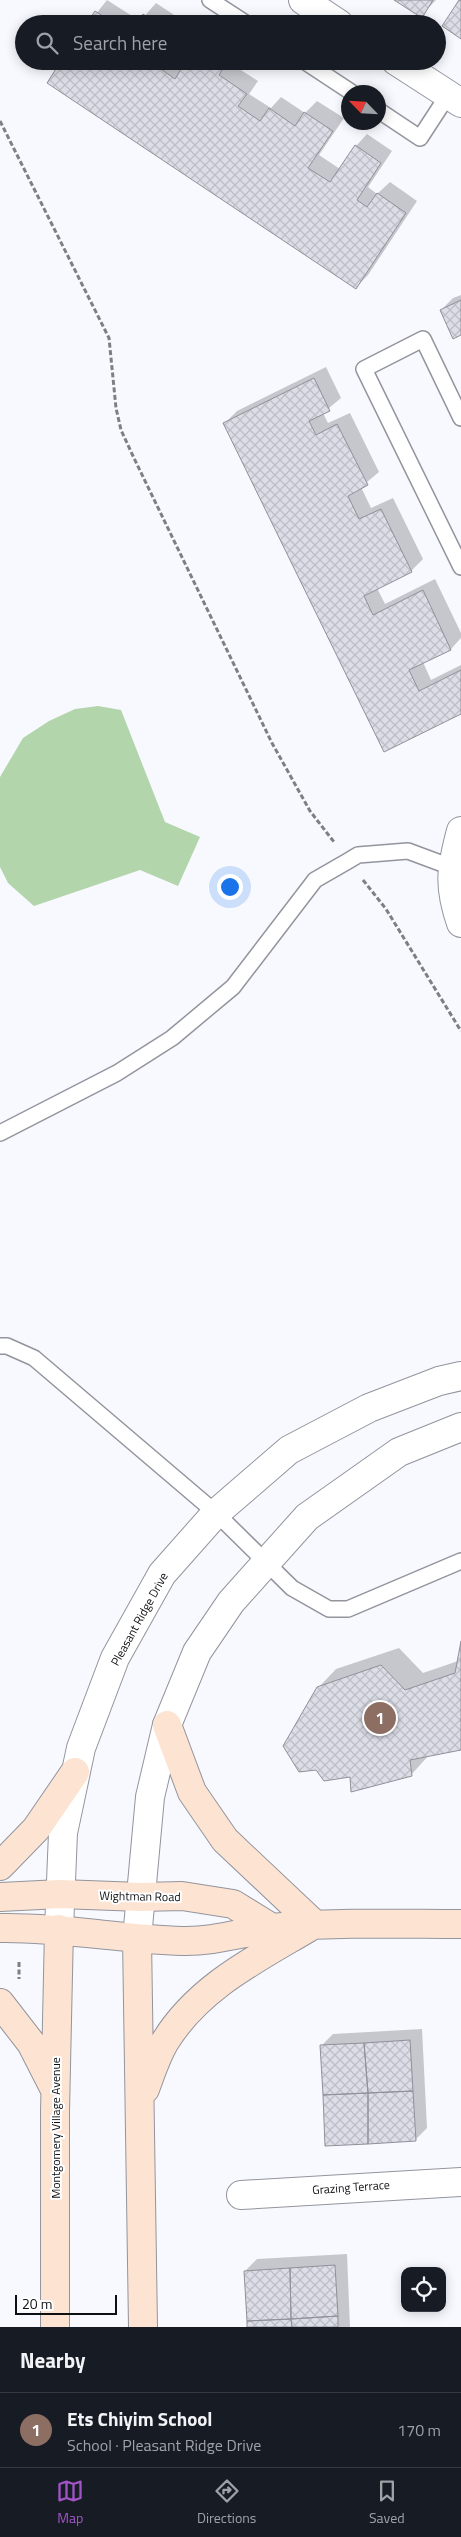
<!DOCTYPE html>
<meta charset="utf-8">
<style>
:root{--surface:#171b24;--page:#20242c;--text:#f1f3f6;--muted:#9ea1a6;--line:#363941;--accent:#a054c6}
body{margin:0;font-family:"Titillium Web",sans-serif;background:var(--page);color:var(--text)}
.controls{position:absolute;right:15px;bottom:15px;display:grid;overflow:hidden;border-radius:10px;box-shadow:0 2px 12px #0003}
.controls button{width:45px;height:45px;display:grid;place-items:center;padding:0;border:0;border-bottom:1px solid var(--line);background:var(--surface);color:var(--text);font:25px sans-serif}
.compass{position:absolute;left:341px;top:85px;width:45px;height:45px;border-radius:50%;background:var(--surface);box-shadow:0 2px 12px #0003;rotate:295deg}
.scale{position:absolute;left:15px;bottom:12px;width:102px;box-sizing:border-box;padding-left:5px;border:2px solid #0e0f12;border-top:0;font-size:14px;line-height:18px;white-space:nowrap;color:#0e0f12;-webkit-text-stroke:4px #fff;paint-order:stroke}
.you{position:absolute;left:229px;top:886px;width:18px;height:18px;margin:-12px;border:4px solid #fff;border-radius:50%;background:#1a73e8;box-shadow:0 0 0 8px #1a73e833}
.badge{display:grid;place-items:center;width:32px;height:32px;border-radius:50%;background:var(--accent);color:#fff;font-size:16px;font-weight:700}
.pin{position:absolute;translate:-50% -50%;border:2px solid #fff;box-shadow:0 1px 5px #0006}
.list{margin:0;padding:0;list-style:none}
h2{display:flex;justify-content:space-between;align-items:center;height:65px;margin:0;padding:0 20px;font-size:21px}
h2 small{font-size:16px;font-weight:400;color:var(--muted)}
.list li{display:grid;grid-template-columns:32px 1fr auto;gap:15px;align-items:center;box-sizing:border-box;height:75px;padding:0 20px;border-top:1px solid var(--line)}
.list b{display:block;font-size:19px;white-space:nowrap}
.list p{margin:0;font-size:16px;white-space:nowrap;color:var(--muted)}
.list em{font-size:16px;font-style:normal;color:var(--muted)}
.icon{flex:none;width:28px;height:28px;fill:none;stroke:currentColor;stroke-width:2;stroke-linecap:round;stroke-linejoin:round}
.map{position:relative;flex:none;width:461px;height:2327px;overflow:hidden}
.search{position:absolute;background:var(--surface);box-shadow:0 2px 12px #0003;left:15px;right:15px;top:15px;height:55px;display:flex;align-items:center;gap:12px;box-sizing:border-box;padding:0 18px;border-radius:28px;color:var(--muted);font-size:19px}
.sheet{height:140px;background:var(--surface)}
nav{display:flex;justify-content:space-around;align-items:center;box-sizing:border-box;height:70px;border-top:1px solid var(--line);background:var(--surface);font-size:14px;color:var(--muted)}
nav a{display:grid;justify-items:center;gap:2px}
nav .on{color:var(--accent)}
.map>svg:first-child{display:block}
.pitch{fill:#b2d5ab}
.shadow{fill:#0003}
.building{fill:url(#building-cross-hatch);stroke:#8f919a}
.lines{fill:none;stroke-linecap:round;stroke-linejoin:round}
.lane-casing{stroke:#93949d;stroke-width:18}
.street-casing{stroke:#93949d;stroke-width:30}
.secondary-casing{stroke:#93949d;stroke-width:30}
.path{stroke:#7e7f83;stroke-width:3;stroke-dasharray:5 2.5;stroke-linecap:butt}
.lane{stroke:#fff;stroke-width:15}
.street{stroke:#fff;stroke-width:28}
.secondary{stroke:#fde3d2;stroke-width:28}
.labels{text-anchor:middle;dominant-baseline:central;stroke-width:4;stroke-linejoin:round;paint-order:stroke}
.street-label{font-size:12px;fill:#0e0f12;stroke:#fff}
</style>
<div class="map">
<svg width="461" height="2327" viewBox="0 0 461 2327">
<defs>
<pattern id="building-cross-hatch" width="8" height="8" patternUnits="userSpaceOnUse" patternTransform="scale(1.25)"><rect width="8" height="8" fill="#dcdee7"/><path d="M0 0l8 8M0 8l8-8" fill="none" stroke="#bcbdc5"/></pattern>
</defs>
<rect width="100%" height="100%" fill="#f8f9ff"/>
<path class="pitch" d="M98,706L121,710L165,822L200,837L178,886L140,870L34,906L8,883L0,867V777L23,738L49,721L75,709Z"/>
<path class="shadow" d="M107,0L140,21L156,3L185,22L88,24Z
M396,0H436L421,16Z
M63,61H178L185,66L188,61H231L230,63L258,81L249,94L271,108L281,97L305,113L317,101L344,118L319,155L340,169L356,146L367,134L392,151L368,187L377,194L390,182L417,201L368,275L356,287Z
M461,295V334L441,310L453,298Z
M326,367L341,398L323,413L328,423L350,413L379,472L361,487L371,508L393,498L423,559L411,571L377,588L385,604L435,579L461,633V638L451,649L423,662L431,680L461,665V712L385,750L225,423L237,411Z
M399,1648L423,1673L458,1661L461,1648V1749L429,1755L411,1775H351L318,1688L336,1669Z
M422,2029L427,2128L415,2140L321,2046L333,2034Z
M347,2254L350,2327H247L245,2271L257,2259Z"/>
<path class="building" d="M394,0H433L422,18Z
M459,0H461V39L442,26Z
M95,11L115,24H86Z
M143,14L158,24H137Z
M61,61H157L155,65L175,79L186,61H228L219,75L247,94L238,106L260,121L269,108L295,126L304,112L333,131L308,168L330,182L355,145L381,163L357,200L367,207L377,193L406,213L356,289L47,83Z
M461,300V335L453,339L440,310Z
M314,378L330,411L309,421L316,435L337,424L368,485L348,496L359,519L381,509L412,572L364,596L373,615L423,590L451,650L409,670L419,691L461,670V714L384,752L223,423Z
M461,1641V1750L410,1760L412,1776L351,1792L350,1777L324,1781L316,1770L299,1772L283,1746L317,1687L381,1665L405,1690L455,1673Z
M410,2040L413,2091L368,2093L364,2043Z
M364,2043L368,2093L323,2095L320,2045Z
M413,2091L416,2141L368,2144V2093Z
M368,2093V2144L325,2146L323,2095Z
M335,2265L338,2316L291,2319L290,2268Z
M290,2268L291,2319L247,2321L244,2271Z
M338,2316V2327H292L291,2319Z
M291,2319L292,2327H247V2321Z"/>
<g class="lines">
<g class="lane-casing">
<path id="lane" d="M210,0L247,24
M304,61L351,92
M378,110L420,138L448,95
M461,418L423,339L364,369L461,567
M0,1133L117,1073L172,1038L233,987L315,880L348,861L358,855L408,851L451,867
M0,1346H7L34,1358L216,1513L292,1588L329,1609H348L461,1561"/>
</g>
<g class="street-casing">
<path id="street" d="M303,0L339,24
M396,61L461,103
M461,831C451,868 448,886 461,923
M59,1929L63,1833L81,1748L115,1658L162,1574L216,1513L289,1450L369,1408L439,1381L461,1376
M137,1938L150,1797L167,1725L197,1652L231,1602L307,1517L399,1452L461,1427
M241,2195L461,2182"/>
</g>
<g class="secondary-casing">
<path id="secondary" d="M167,1725L192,1792L225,1840L314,1924
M0,1866L36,1829L75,1772
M0,1897L60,1894L141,1897L182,1896L233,1904L272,1928
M0,1928C61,1927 121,1939 182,1941C217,1942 248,1930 283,1927C342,1922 402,1924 461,1924
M137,1938L143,2327
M0,2003L31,2043L54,2088
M145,2089C151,2073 157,2054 166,2040C199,1987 256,1959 308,1928
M55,2327V2112L59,1929"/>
</g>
<path class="path" d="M0,121L109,338L116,408L121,430L133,456L272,743L310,811L334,842
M363,880L386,909L461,1031
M19,1962V1979"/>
<use href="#lane" class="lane"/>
<use href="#street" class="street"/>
<use href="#secondary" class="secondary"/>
</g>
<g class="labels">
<g class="street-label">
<text transform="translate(139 1619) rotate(-61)">Pleasant Ridge Drive</text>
<text transform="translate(140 1896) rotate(1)">Wightman Road</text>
<text transform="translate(55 2128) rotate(-90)">Montgomery Village Avenue</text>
<text transform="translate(351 2187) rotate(-4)">Grazing Terrace</text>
</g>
</g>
</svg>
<div class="controls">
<button><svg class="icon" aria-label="locate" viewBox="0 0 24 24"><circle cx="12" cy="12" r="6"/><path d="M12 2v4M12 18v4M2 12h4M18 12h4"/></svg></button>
</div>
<svg class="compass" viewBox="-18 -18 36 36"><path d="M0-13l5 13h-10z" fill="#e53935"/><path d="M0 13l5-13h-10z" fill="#9ea1a6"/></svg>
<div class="scale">20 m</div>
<div class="you"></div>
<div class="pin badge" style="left:380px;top:1718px;background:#8d6e63">1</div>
<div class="search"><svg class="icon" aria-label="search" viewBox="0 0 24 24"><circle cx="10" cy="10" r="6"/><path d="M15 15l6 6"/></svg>Search here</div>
</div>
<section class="sheet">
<h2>Nearby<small></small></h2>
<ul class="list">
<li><span class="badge" style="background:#8d6e63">1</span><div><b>Ets Chiyim School</b><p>School · Pleasant Ridge Drive</p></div><em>170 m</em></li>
</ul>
</section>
<nav>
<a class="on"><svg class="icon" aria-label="map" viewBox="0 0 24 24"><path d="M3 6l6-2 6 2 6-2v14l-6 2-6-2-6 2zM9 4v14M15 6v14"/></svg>Map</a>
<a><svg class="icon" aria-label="directions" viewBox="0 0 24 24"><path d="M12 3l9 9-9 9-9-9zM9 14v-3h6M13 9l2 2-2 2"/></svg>Directions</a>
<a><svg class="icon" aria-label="saved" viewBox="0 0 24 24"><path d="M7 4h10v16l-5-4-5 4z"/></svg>Saved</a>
</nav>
